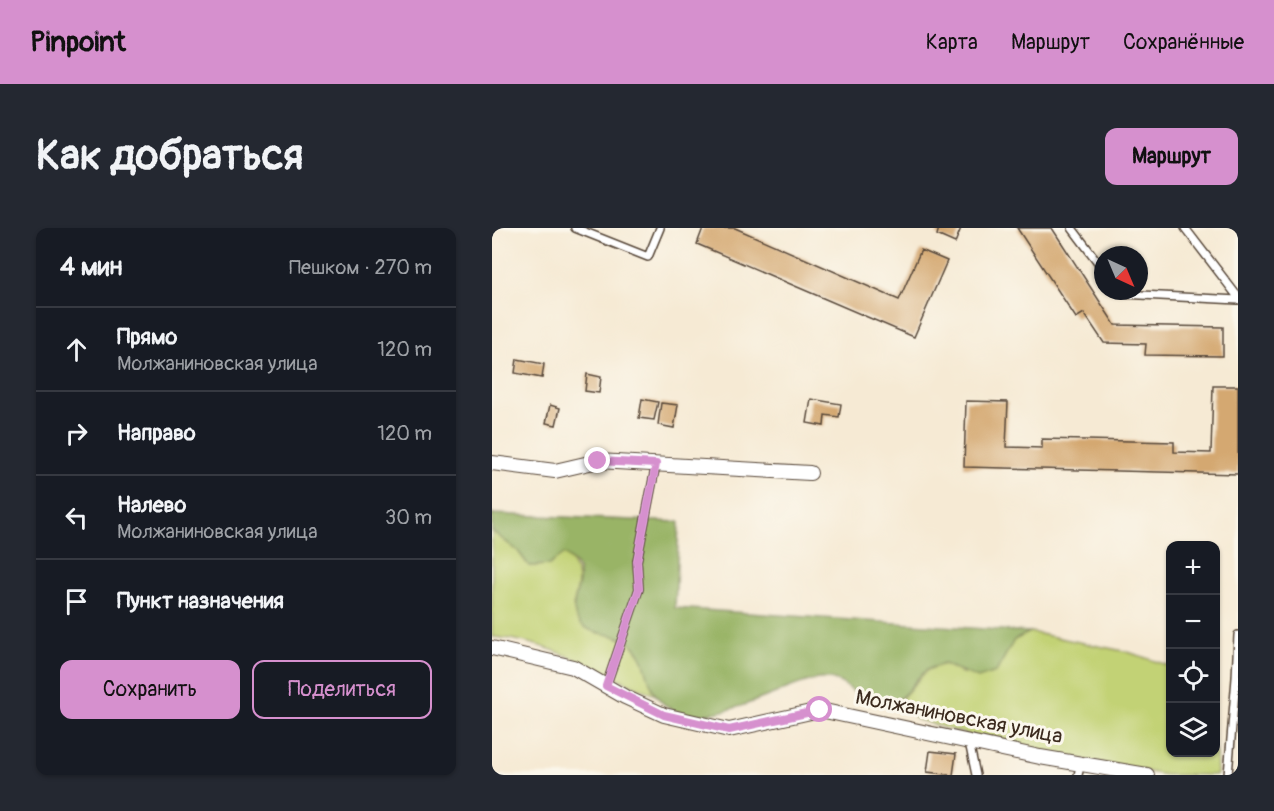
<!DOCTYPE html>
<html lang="ru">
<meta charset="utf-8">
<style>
:root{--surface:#171b24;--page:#242831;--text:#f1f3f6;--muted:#9ea1a6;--line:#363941;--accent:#d690ce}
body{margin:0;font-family:Pangolin,sans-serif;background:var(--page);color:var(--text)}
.controls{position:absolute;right:18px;bottom:18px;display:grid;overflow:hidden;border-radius:12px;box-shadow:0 2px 4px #0004}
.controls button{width:54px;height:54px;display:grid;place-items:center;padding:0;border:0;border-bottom:2px solid var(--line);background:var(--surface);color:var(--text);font:30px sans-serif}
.compass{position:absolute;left:602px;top:18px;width:54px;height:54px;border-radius:50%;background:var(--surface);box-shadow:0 2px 4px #0004;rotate:136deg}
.stop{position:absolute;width:18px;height:18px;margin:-14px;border:4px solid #d690ce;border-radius:50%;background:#fff}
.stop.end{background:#d690ce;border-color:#fff;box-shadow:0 2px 6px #0008}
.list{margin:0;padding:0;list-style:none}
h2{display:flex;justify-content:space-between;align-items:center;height:78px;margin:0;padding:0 24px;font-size:26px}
h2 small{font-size:20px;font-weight:400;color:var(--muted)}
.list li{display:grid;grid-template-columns:39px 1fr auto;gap:18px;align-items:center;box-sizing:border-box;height:84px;padding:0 24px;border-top:2px solid var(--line)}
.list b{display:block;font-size:22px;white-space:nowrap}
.list p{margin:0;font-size:20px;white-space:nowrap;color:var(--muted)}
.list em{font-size:20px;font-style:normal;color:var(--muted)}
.actions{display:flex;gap:12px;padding:18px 24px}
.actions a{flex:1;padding:14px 0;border:2px solid var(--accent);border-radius:12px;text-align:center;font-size:21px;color:var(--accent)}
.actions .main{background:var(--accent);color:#111}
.icon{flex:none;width:33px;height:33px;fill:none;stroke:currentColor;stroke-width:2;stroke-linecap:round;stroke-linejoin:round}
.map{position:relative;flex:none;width:746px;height:547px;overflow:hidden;border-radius:12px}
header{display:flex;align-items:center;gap:36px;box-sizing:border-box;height:84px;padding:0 30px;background:var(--accent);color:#111}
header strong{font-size:28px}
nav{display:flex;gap:33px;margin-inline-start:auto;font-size:21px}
.intro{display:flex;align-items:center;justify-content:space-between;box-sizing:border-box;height:144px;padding:0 36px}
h1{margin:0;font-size:42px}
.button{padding:15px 27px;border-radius:12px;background:var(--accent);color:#111;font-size:21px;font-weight:700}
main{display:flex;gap:36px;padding:0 36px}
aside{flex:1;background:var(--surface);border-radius:12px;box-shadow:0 2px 4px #0004}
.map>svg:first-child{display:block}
.green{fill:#c2d275;stroke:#7e7e4a;stroke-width:1.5}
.forest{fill:#99b466;stroke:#6a6f42;stroke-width:1.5}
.building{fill:#d4a871}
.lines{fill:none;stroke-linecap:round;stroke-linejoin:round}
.service-casing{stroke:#574739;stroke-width:10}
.minor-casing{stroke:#574739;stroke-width:16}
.service{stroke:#fff;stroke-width:7}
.minor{stroke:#fff;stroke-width:14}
.route{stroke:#d690ce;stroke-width:8}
.labels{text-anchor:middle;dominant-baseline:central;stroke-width:6;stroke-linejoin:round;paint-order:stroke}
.street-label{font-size:21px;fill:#3b2a1e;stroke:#fbf7ec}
</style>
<header>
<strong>Pinpoint</strong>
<nav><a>Карта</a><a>Маршрут</a><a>Сохранённые</a></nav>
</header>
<div class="intro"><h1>Как добраться</h1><a class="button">Маршрут</a></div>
<main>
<aside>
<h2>4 мин<small>Пешком · 270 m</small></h2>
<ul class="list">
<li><svg class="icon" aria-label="ahead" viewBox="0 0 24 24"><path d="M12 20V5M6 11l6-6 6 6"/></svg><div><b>Прямо</b><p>Молжаниновская улица</p></div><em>120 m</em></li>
<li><svg class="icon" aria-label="right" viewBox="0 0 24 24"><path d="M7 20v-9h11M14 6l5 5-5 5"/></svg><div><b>Направо</b></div><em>120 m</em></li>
<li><svg class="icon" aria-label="left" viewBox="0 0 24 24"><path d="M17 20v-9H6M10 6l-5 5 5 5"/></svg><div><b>Налево</b><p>Молжаниновская улица</p></div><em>30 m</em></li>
<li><svg class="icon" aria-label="arrive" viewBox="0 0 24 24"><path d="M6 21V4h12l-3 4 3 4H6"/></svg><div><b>Пункт назначения</b></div></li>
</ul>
<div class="actions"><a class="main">Сохранить</a><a>Поделиться</a></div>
</aside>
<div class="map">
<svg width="746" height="547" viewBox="0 0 746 547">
<rect width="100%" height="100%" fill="#fbf7ec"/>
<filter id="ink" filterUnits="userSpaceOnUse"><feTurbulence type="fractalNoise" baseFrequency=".0167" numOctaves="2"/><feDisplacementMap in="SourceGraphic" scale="12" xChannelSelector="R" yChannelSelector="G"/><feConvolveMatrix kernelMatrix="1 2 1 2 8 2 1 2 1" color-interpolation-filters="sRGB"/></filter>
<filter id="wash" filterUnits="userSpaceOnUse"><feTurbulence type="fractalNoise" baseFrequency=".008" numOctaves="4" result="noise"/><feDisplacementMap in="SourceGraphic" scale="24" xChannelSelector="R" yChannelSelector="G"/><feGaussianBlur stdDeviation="1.35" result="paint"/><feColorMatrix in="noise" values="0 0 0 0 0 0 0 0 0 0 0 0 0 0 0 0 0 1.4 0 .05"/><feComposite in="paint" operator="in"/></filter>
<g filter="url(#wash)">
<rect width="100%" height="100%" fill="#f6ead4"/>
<path class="green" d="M0,303L26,323L37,338L57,337L72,325C90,344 88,353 81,378L104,404L123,408L140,416L152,431L164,467C111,446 58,412 0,409Z
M538,404L636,424L678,438V524H724V521L725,547H673L503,515L424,491L409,471L435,442L452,436L469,445L504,444L522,412Z"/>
<path class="forest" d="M0,286L187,294L183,380L538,404L522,412L504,444L486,450L452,436C447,438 439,439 435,442C417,454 418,471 394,475C362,480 360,444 321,452C281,461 196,515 164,467C153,451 156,432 142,418C128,403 102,410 88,395C72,378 94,357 85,339C82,334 76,329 72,326L57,337L37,338L26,323L0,303Z"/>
<g id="blocks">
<path class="building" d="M211,0H243L407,72L429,22L455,33L422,109L205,16Z
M447,0H469L463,15L445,7Z
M525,0H560L623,97L731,99V128L653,127L654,116L612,115L592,85L584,90Z
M25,131L52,136L50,150L23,145Z
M95,146L109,149L107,165L93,163Z
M721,158H746V246L472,239L474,173L516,174L514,219L550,220V211L682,214V224L719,225Z
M150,171L166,174L162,192L147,190Z
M319,171L349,176L347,189L333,187L332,198L315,195Z
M169,175L186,177L182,200L166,197Z
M58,177L68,180L64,197L54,195Z
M438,523L464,526L461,547L435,544Z"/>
</g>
</g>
<g filter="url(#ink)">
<use href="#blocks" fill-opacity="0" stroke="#574739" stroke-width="1.5"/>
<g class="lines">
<g class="service-casing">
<path id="service" d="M83,0L156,29L168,0
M580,0L611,41
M693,0L746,69
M627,63L630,66L746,72
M744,450L746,407
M114,458L147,361L145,333L164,236
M477,514L484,547
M586,547L589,535
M736,547L744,450H746"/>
</g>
<g class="minor-casing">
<path id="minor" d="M0,235L63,243L106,233L318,245
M0,420L81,439L133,469L172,487L237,502L328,482L548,529L655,547"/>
</g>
<use href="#service" class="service"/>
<use href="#minor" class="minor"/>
</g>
</g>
<g class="lines" filter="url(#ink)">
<path class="route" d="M106,233L164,236L145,333L147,361L114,458L172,487L237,502L328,482"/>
</g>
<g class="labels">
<g class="street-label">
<text transform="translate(467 489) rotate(11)">Молжаниновская улица</text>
</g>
</g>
</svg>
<div class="controls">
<button>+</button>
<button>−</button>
<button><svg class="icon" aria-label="locate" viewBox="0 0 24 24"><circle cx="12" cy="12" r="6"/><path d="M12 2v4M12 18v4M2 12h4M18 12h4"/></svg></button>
<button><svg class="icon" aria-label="layers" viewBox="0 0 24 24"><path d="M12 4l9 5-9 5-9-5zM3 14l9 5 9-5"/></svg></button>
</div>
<svg class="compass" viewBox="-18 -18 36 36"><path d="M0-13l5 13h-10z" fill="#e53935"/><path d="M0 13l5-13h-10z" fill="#9ea1a6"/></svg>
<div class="stop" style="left:328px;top:482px"></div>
<div class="stop end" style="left:106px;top:233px"></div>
</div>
</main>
